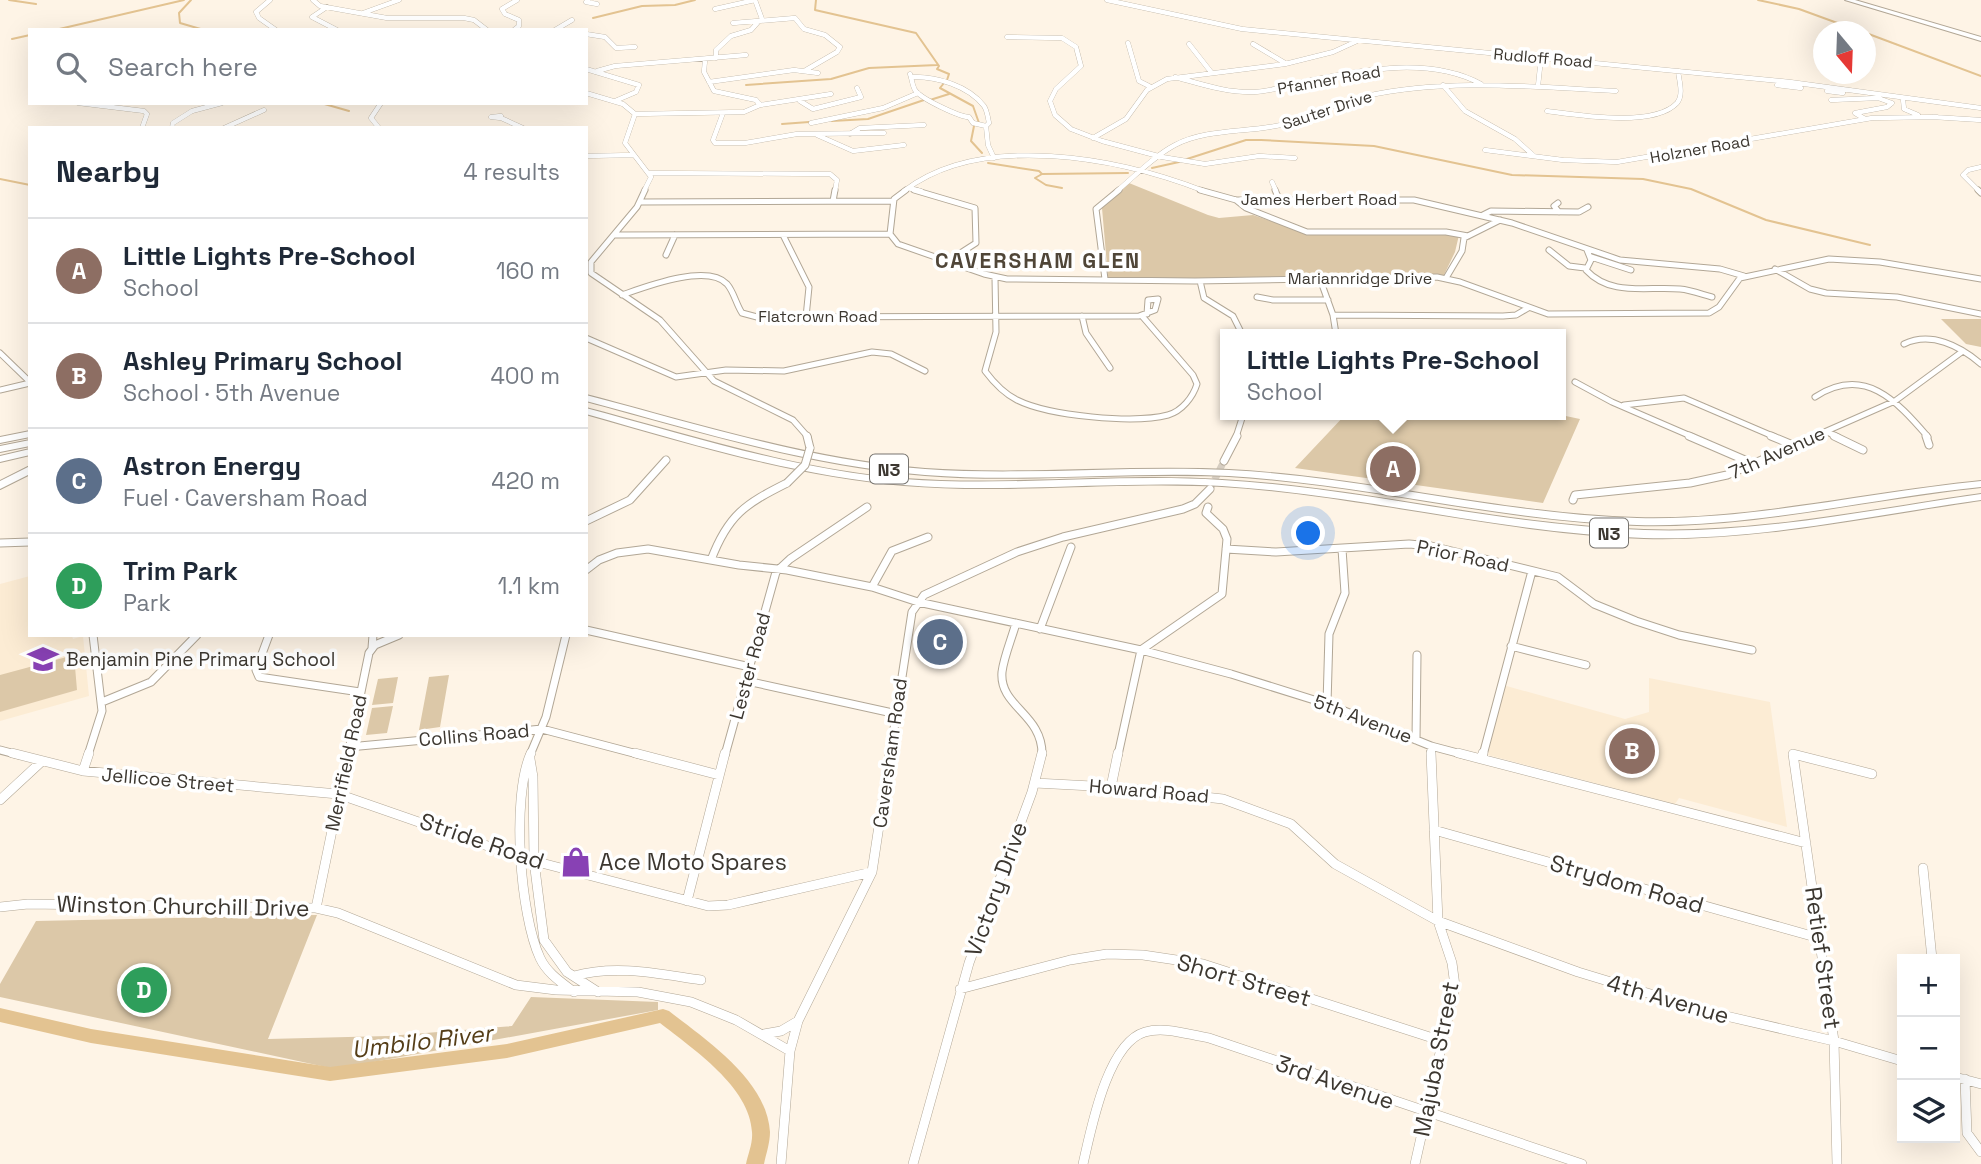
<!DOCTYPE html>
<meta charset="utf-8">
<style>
:root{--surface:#fff;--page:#f2f2f3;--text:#1f2937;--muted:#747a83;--line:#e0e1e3;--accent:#0b8043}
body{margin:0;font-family:"Space Grotesk",sans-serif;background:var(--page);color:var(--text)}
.controls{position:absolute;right:21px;bottom:21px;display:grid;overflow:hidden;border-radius:0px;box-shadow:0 7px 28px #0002}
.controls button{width:63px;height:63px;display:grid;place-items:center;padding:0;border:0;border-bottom:2px solid var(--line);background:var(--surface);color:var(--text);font:35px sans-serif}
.compass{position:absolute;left:1813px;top:21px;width:63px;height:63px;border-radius:50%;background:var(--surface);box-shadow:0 7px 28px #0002;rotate:161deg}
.you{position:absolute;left:1309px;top:534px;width:24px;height:24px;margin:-18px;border:5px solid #fff;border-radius:50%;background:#1a73e8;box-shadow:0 0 0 10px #1a73e833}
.badge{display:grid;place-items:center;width:46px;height:46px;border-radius:50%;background:var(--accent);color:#fff;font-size:23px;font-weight:700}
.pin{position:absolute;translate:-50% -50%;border:4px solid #fff;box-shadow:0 2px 7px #0006}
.popup{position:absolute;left:1220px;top:329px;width:346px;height:91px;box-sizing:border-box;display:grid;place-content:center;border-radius:0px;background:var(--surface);filter:drop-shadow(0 2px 5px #0005);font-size:23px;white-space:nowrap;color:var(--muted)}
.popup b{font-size:26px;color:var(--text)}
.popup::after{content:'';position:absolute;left:50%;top:100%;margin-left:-14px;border:14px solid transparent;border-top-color:var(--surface)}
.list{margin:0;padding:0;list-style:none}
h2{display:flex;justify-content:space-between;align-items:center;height:91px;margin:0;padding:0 28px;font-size:30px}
h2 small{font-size:23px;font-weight:400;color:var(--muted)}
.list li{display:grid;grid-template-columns:46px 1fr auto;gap:21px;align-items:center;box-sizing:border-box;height:105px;padding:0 28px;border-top:2px solid var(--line)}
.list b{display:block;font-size:26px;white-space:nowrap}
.list p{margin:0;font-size:23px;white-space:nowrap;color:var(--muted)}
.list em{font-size:23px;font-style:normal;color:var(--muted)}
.icon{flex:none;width:38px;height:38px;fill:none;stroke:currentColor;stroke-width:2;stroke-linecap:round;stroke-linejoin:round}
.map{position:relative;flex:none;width:1981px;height:1164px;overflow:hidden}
.search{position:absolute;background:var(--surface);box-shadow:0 7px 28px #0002;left:28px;top:28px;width:560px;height:77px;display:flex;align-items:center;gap:18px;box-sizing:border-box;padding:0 24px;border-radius:0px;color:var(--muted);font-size:26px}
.panel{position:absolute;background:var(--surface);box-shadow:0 7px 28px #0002;left:28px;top:126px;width:560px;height:511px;border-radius:0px}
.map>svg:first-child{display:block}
.built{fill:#fcecd4}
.green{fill:#dcc8a8}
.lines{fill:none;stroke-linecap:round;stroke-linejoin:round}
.stream{stroke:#e3c391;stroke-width:2}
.river{fill:#e3c391;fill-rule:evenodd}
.minor-tunnel{stroke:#d7cec2;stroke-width:7;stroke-dasharray:7 3.5;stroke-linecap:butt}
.minor-far3-casing{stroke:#b2a796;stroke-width:5}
.minor-far2-casing{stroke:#b2a796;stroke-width:7}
.minor-far1-casing{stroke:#b2a796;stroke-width:9}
.minor-casing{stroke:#b2a796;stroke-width:10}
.trunk-casing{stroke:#b2a796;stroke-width:2}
.motorway-casing{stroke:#b2a796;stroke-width:2}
.minor-far3{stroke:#fff;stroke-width:4.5}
.minor-far2{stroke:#fff;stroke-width:5}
.minor-far1{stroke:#fff;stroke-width:7}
.minor{stroke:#fff;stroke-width:9}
.trunk{fill:#fff;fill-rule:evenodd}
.motorway{fill:#fff;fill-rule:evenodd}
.minor-bridge-casing{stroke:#b2a796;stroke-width:9;stroke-linecap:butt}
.minor-bridge{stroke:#fff;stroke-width:7}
.labels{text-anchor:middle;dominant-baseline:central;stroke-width:7;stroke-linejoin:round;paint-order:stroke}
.far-street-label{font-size:16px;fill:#3c3730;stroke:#fff}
.shield{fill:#fff;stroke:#76736e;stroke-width:2}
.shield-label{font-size:18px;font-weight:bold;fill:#3c3730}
.street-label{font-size:19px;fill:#3c3730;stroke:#fff}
.poi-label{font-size:19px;fill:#3c3730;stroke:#fff;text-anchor:start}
.far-district-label{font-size:21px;font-weight:bold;letter-spacing:2px;fill:#504638;stroke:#fff}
.near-street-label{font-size:23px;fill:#3c3730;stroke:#fff}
.near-poi-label{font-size:23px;fill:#3c3730;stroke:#fff;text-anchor:start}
.near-water-label{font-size:24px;font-style:italic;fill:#553e18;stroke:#fff}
</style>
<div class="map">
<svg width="1981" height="1164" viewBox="0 0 1981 1164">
<rect width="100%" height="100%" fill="#fef4e6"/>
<path class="built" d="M30,576V635H76L72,636L73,639L83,636L89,696L0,721V584Z
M1649,678L1770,702L1787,827L1679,798L1675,804L1488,755L1503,685L1625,719L1649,712Z"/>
<path class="green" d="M1129,183L1208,215L1219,218L1253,215L1311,235H1459L1455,252L1444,275L1200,279L1108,277L1102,208Z
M1941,319H1981V347L1966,344Z
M1345,415H1561L1580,419L1543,503L1295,468Z
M74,655L77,690L0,712V675Z
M449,675L440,727L419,730L429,677Z
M398,677L393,703L372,705L378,679Z
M393,706L387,733L366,735L372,708Z
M317,915L268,1039L388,1036L512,1026L531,997L658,1002V1010L335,1069L0,997V984L36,921Z"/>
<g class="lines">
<path class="stream" d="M9,0L36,4
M191,0L179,13L180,23L204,30
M816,0L815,10L916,33L939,66L937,69L949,74L947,80
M1758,0L1799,9L1862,32
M593,18L642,6L675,5L695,0
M55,30L184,0
M1866,33L1981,76
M12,39L30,35
M944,83L940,88L973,106L979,123
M746,85L831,79L869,68L937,65
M930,100L949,94
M321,103L349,111
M832,121L868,119L924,100
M782,124L809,122
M974,126L971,141L982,153
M1187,159L1246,140H1261L1374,146L1512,175L1643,179L1691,189L1766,220L1870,245
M988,163L1039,171L1042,174L1035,178L1046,185L1062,188
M1152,168L1179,162
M1042,174L1128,173
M0,179L30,185"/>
<path class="river" d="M0,1008L91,1029L330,1067L507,1044L663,1009L669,1011C706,1040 767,1080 770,1132C770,1143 766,1154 764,1164H746C748,1154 753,1143 752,1132C750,1087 693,1049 660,1023L507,1058L330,1081L91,1043L0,1022Z"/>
<path class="minor-tunnel" d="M1210,489L1224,461"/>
<g class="minor-far3-casing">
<path id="minor-far3" d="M270,0L256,12L259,18L276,30
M313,0L320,6L387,18H464L474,20L487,30
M588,0L586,2L597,4
M1107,0L1242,29L1790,82L1981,108
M327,7L312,17L337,30
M715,9L755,0L762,19
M363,13L399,0
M733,23L795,18L804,29L825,35L840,47L837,52L806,70
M514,30L519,26V20L505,14L502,9L517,0
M555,30L572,20
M586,34L605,37L616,48L635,47
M1007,37L1062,38L1076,47L1081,66L1056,89L1050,101L1055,115L1071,129L1102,141L1162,157L1205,164L1259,156L1295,158
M1128,43L1139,81L1149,86
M1189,44L1211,72
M1253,44L1285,63
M716,58V50L731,36L751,30L759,21
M705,60L704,72L714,91L756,100L760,105
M586,69L639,85L636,92L615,101
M597,71L615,66L746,55
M910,74C912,79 912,85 915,90C921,99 960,117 969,117L973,123L986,126L988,145L994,158
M912,77C936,76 969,86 984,106C987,110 988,118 989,123L986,126
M1175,77C1201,84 1227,93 1254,92C1274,91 1293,84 1312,80C1366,69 1431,57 1481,84
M709,82L794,70L818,73
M1443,85L1465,111L1515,139L1534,156
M1777,85L1801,88
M1538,86L1541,58
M1827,91L1843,93
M586,93L623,104L635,114L625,143L651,177L644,191
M1903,99L1904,109L1918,115
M1831,100L1878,98L1892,103L1887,107L1855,113L1865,119
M800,101L813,109L861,97L857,88
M78,103L144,111L147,114L142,128
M1547,111C1577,115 1654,128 1677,103C1684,95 1679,80 1678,71
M723,113L713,140L715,143H745L797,134L884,133
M635,114L744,112L760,105L831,94
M501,116V118L491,117Z
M1933,117L1981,120
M501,118L523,128
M811,123L883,108L918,93
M172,128L173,123L192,111L222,103
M224,128L264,110
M379,128L371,118L381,103
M850,134L860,128L924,125
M817,135L853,151L904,145
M1093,138L1126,119L1147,90L1167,79L1285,64L1333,52L1357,41
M1485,150L1563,160L1617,162L1872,118L1937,117
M586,156L634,155
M650,173L830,174L837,180L835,191
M1272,182L1276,191
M908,188L921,191
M904,191C982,131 1119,158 1204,191
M1117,191C1135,176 1154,156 1175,145C1207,128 1250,133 1285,124C1313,117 1337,101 1366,96C1448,78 1532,87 1616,91
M1979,191L1963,175L1968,170L1981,167"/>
</g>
<g class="minor-far2-casing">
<path id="minor-far2" d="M645,190L637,207L591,262V273L660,320L714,381L793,420L808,437
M914,190L975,208L976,243L948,261
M1200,190L1236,200H1414L1512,223L1620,260L1720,269L1744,276
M1275,190L1279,199
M1978,190L1981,193
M1236,200L1246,208L1307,232H1446L1468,236
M833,201L835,190
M640,202L892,201
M1558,203L1554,206L1559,212
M1483,215L1491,211L1579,212L1588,207
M890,234L898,244L984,274L1007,279L1195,281L1437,277L1460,282L1548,314L1709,313L1719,307L1740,278L1829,259L1880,262L1981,279
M890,234L894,199L906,190
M614,235L890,234
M783,235L809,287L806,317
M1549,250L1569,266L1585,268
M1587,250L1591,260L1586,270C1611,297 1647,286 1680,289C1691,290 1701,294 1712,297
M666,255L675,235
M1591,257L1631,270
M1775,269L1810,289L1826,293L1897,297L1981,314
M995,278L996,332L985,371C994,383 1003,393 1017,400C1049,416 1134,424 1168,415C1182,411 1193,397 1197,384L1193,375L1142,316
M1446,278L1462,251L1464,238L1500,220
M1105,279L1096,209L1119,190
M1320,279L1333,315L1503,316L1516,315L1528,308
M1200,281L1204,298L1233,316L1242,334
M622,295C645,287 707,263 727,284C734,292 736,304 742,313L757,317L1139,316L1155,310L1158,299L1148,300L1147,314
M1257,297L1273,300H1328
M1333,315L1336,334
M1082,316L1086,333L1110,368
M586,338L676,377L726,370L784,371L872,352L891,354L925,371
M1904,344C1931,331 1960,346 1981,364
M0,353L30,382
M1575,382L1612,402L1693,437
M0,390L30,383
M1815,397C1864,365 1896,400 1928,437
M1624,405L1684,398L1775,437
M1827,432L1838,437
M1236,437L1243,415
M1813,437L1895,401L1963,351"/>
</g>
<g class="minor-far1-casing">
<path id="minor-far1" d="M807,436L810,448
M1689,436L1754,464
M1771,436L1795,446
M1834,436L1863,450
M1926,436L1929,445
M1224,461L1237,436
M1573,500L1575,495L1690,483L1727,475L1817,436
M586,521L630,500L666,460
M0,543L30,542
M1226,549L1276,552L1409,544L1431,546L1558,577L1594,604L1636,621L1679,635L1752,650
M711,560C728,515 745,504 787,483
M586,570L599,560L617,553L648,549L739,565L787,570L872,587L918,602L1141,650L1231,674L1327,704L1431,746L1465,755
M872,587L892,551L928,537
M1016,623C1012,638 1004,656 1002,672C999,707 1043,714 1042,755
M1040,629L1071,547
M586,630L750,667
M269,635L256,670L259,677L360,692
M1511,646L1586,665
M372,648L373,635
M747,681L897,714
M102,702L151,682L197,635
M1327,704L1329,634L1345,593L1342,549
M1416,740L1417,655
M1431,746V755
M349,747L542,729L641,755
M0,750L19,755
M88,755L102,711L93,635
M348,755L369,653L375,645L399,635
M530,755L546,717L566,635
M725,755L776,572L790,559L867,507
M890,755L912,612L924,595L1017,552L1063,537L1183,509L1195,504L1210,489
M1118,755L1141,650L1222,594L1227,539L1223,529L1206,513L1208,507
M1483,755L1532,571
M1793,755H1796"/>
</g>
<g class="minor-casing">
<path id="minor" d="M12,753L83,771L338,794L522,858L708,906L728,905L872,872
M531,753C511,797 520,915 540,958C547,973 561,982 574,992
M635,753L719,775
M1458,753L1806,843
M1482,758L1483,753
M530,759L533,777L534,861L544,940L567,972L598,992
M83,771L89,753
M1035,783L1111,787L1223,799L1291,824L1335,864L1438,921L1578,972L1713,1013L1834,1041L1902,1061
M1111,787L1118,753
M0,800L41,762
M1434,830L1819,938
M1923,868L1932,959
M687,901L725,753
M0,907L28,904L316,908L338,913L516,985L556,990L638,992L691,1002L736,1020L790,1051
M316,908L348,753
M574,976C616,964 659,974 701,980
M960,989L1070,960L1107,954L1143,955L1203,964L1442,1041
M764,1034L781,1031L798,1021
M1955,1077L1981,1084
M1965,1079L1967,1133L1981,1152
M781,1164L790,1051L798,1021L872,872L890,753
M913,1164L969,963L1032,792L1042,753
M1083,1164C1091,1130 1107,1043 1145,1032C1165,1026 1189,1035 1209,1038L1582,1164
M1415,1164L1455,986L1452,963L1438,921L1431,753
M1837,1164L1834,1041L1793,754L1872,774"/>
</g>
<g class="trunk-casing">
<path id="trunk" d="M1845,0H1855L1981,37V41Z"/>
</g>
<g class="motorway-casing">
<path id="motorway" d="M586,395C698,424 809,460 925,469C1026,476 1128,465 1229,470C1366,477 1500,514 1637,518C1753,521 1866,492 1981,481V487C1866,499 1753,528 1637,525C1500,521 1366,484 1229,476C1128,471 1026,483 925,475C809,466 698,431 586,401Z
M586,408C691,436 795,470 904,479C1010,487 1116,473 1222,480C1364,488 1502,526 1644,530C1757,534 1869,510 1981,494V500C1869,516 1757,541 1644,538C1502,533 1364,495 1222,486C1116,480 1010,494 904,485C795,476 691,444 586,414Z
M30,431V437L0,443V437Z
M30,440V446L0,452V446Z
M30,449V455L0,462V456Z
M30,466V474L0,489V481Z"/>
</g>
<use href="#minor-far3" class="minor-far3"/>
<use href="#minor-far2" class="minor-far2"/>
<use href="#minor-far1" class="minor-far1"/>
<use href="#minor" class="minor"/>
<use href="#trunk" class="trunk"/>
<use href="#motorway" class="motorway"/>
<g class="minor-bridge-casing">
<path id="minor-bridge" d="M787,483L805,465L810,448"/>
</g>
<use href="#minor-bridge" class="minor-bridge"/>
</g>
<defs>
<g id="school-bare" transform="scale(2.415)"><path d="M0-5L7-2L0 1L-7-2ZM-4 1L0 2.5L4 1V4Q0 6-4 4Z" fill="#8841b4" stroke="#fff" stroke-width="2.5" paint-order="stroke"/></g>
<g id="shop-bare" transform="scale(2.415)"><path d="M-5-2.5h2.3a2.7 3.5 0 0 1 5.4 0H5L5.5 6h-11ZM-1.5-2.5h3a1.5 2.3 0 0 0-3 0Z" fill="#8841b4" stroke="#fff" stroke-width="2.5" paint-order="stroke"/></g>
</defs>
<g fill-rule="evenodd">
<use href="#school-bare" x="43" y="659"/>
<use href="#shop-bare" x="576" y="862"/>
</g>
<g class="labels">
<g class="far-street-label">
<text transform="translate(1543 58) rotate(5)">Rudloff Road</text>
<text transform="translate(1329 80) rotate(-10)">Pfanner Road</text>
<text transform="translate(1327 110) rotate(-18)">Sauter Drive</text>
<text transform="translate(1700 149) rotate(-10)">Holzner Road</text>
<text x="1319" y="199">James Herbert Road</text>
<text x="1360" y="278">Mariannridge Drive</text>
<text x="818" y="316">Flatcrown Road</text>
</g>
<g class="shield">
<rect x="870" y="454.5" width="38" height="29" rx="5"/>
<rect x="1590" y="518.5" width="38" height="29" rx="5"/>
</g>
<g class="shield-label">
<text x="889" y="469">N3</text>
<text x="1609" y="533">N3</text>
</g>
<g class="street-label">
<text transform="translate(1777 453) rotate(-24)">7th Avenue</text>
<text transform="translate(1463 556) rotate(12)">Prior Road</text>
<text transform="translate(750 666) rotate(-75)">Lester Road</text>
<text transform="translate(1363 719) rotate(21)">5th Avenue</text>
<text transform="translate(474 735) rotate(-5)">Collins Road</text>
<text transform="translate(890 753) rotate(-82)">Caversham Road</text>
<text transform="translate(346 763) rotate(-78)">Merrifield Road</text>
<text transform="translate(168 780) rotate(5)">Jellicoe Street</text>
<text transform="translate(1149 791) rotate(5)">Howard Road</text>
</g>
<g class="poi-label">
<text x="66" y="659">Benjamin Pine Primary School</text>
</g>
<g class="far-district-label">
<text x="1038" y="260">CAVERSHAM GLEN</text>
</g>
<g class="near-street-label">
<text transform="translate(482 841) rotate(19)">Stride Road</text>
<text transform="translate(1627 884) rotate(16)">Strydom Road</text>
<text transform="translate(996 889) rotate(-70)">Victory Drive</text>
<text transform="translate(183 906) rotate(1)">Winston Churchill Drive</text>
<text transform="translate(1823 958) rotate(82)">Retief Street</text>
<text transform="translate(1244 980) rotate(16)">Short Street</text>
<text transform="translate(1668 999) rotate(16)">4th Avenue</text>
<text transform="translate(1436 1059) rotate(-79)">Majuba Street</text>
<text transform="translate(1335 1082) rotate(19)">3rd Avenue</text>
</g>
<g class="near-poi-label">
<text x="599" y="862">Ace Moto Spares</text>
</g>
<g class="near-water-label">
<text transform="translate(422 1041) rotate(-7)">Umbilo River</text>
</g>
</g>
</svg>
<div class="controls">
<button>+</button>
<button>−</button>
<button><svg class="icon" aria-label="layers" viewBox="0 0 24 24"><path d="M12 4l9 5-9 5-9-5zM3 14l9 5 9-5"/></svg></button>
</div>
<svg class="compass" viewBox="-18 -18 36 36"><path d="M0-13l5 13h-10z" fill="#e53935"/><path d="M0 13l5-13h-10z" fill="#747a83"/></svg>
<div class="you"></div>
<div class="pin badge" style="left:1393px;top:469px;background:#8d6e63">A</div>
<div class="popup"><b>Little Lights Pre-School</b>School</div>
<div class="pin badge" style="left:1632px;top:751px;background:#8d6e63">B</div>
<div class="pin badge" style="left:940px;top:642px;background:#5c6f8a">C</div>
<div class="pin badge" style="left:144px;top:990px;background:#2e9e5b">D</div>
<div class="search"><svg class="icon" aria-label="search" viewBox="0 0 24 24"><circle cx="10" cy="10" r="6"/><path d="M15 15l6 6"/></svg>Search here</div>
<section class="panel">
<h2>Nearby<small>4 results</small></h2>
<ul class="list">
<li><span class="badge" style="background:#8d6e63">A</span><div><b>Little Lights Pre-School</b><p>School</p></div><em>160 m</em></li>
<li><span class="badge" style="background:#8d6e63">B</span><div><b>Ashley Primary School</b><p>School · 5th Avenue</p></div><em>400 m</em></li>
<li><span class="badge" style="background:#5c6f8a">C</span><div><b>Astron Energy</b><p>Fuel · Caversham Road</p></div><em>420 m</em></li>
<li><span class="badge" style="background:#2e9e5b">D</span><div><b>Trim Park</b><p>Park</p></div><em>1.1 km</em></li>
</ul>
</section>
</div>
